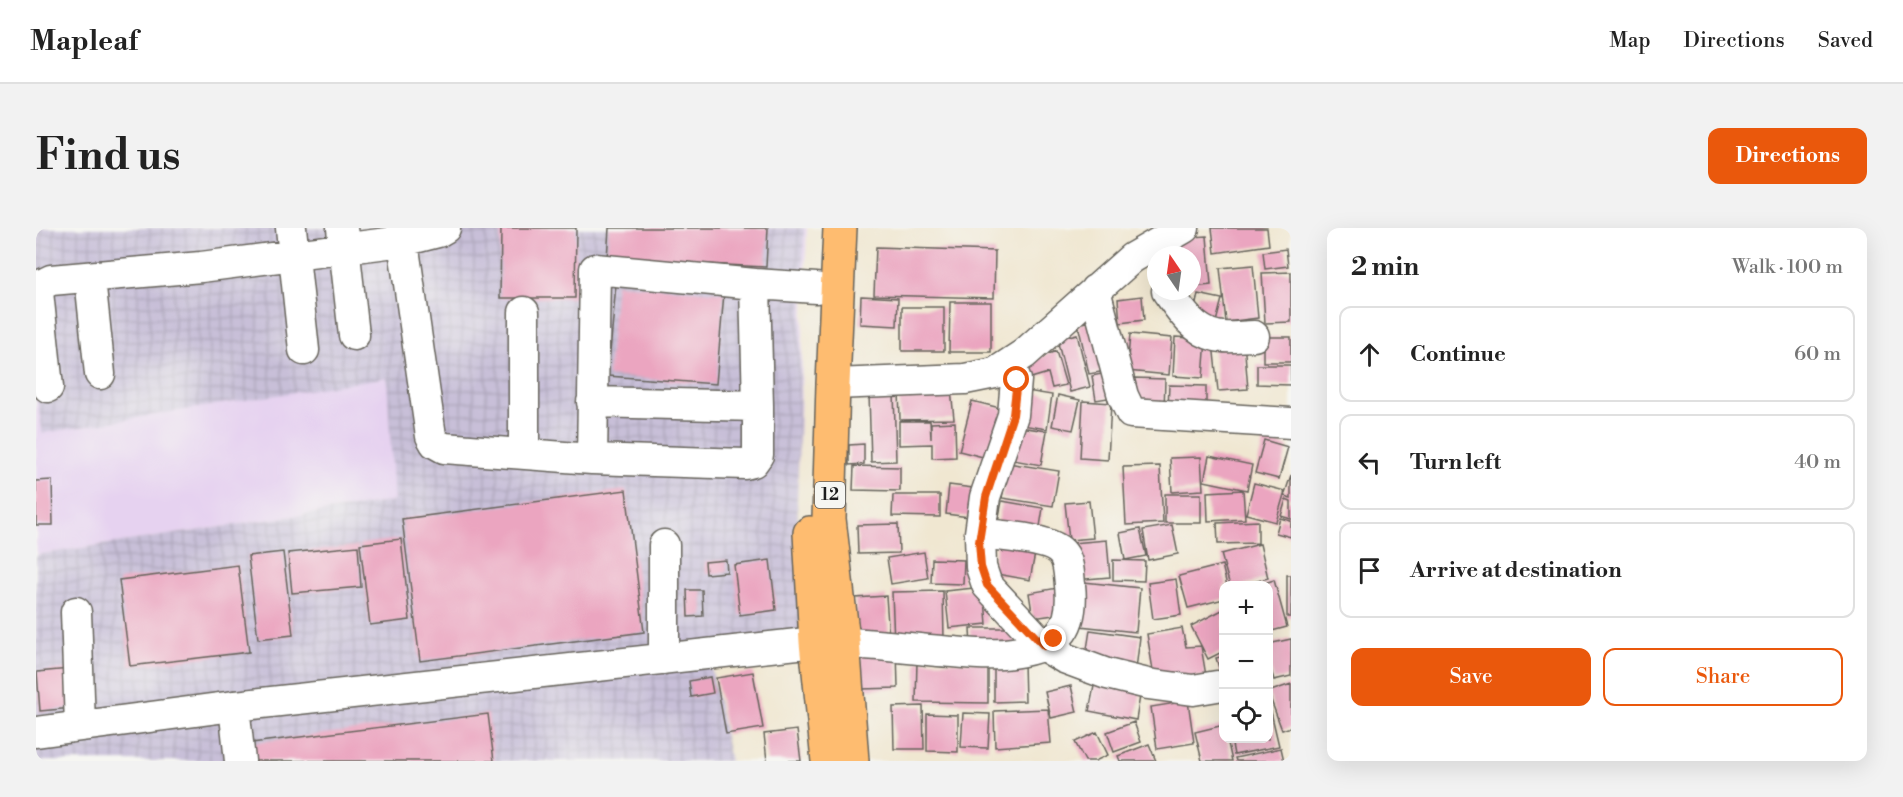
<!DOCTYPE html>
<meta charset="utf-8">
<style>
:root{--surface:#fff;--page:#f2f2f2;--text:#222;--muted:#767676;--line:#e0e0e0;--accent:#ea580c}
body{margin:0;font-family:"Libre Bodoni",serif;background:var(--page);color:var(--text)}
.controls{position:absolute;right:18px;bottom:18px;display:grid;overflow:hidden;border-radius:12px;box-shadow:0 6px 24px #0002}
.controls button{width:54px;height:54px;display:grid;place-items:center;padding:0;border:0;border-bottom:2px solid var(--line);background:var(--surface);color:var(--text);font:30px sans-serif}
.compass{position:absolute;left:1111px;top:18px;width:54px;height:54px;border-radius:50%;background:var(--surface);box-shadow:0 6px 24px #0002;rotate:347deg}
.stop{position:absolute;width:18px;height:18px;margin:-14px;border:4px solid #ea580c;border-radius:50%;background:#fff}
.stop.end{background:#ea580c;border-color:#fff;box-shadow:0 2px 6px #0008}
.list{margin:0;padding:0;list-style:none}
h2{display:flex;justify-content:space-between;align-items:center;height:78px;margin:0;padding:0 24px;font-size:26px}
h2 small{font-size:20px;font-weight:400;color:var(--muted)}
.list li{display:grid;grid-template-columns:39px 1fr auto;gap:18px;align-items:center;box-sizing:border-box;height:96px;margin:0 12px 12px;padding:0 12px;border:2px solid var(--line);border-radius:12px}
.list b{display:block;font-size:22px;white-space:nowrap}
.list em{font-size:20px;font-style:normal;color:var(--muted)}
.actions{display:flex;gap:12px;padding:18px 24px}
.actions a{flex:1;padding:14px 0;border:2px solid var(--accent);border-radius:12px;text-align:center;font-size:21px;color:var(--accent)}
.actions .main{background:var(--accent);color:#fff}
.icon{flex:none;width:33px;height:33px;fill:none;stroke:currentColor;stroke-width:2;stroke-linecap:round;stroke-linejoin:round}
.map{position:relative;flex:none;width:1255px;height:533px;overflow:hidden;border-radius:12px}
header{display:flex;align-items:center;gap:36px;box-sizing:border-box;height:84px;padding:0 30px;background:var(--surface);border-bottom:2px solid var(--line)}
header strong{font-size:28px}
nav{display:flex;gap:33px;margin-inline-start:auto;font-size:21px}
.intro{display:flex;align-items:center;justify-content:space-between;box-sizing:border-box;height:144px;padding:0 36px}
h1{margin:0;font-size:42px}
.button{padding:15px 27px;border-radius:12px;background:var(--accent);color:#fff;font-size:21px;font-weight:700}
main{display:flex;gap:36px;padding:0 36px}
aside{flex:1;background:var(--surface);border-radius:12px;box-shadow:0 6px 24px #0002}
.map>svg:first-child{display:block}
.built{fill:#e6d2f0}
.industrial{fill:url(#industrial-grid)}
.building{fill:#eba5c0}
.lines{fill:none;stroke-linecap:round;stroke-linejoin:round}
.minor-casing{stroke:#66635b;stroke-width:33}
.highway-casing{stroke:#66635b;stroke-width:36}
.minor{stroke:#fff;stroke-width:30}
.highway{stroke:#febc70;stroke-width:33}
.route{stroke:#ea580c;stroke-width:8}
.labels{text-anchor:middle;dominant-baseline:central;stroke-width:6;stroke-linejoin:round;paint-order:stroke}
.shield{fill:#f6f6f2;stroke:#5d5d5c;stroke-width:1.5}
.shield-label{font-size:16px;font-weight:bold;fill:#1c1c1c}
</style>
<header>
<strong>Mapleaf</strong>
<nav><a>Map</a><a>Directions</a><a>Saved</a></nav>
</header>
<div class="intro"><h1>Find us</h1><a class="button">Directions</a></div>
<main>
<div class="map">
<svg width="1255" height="533" viewBox="0 0 1255 533">
<defs>
<pattern id="industrial-grid" width="8" height="8" patternUnits="userSpaceOnUse" patternTransform="scale(1.5)"><rect width="8" height="8" fill="#c8bfd8"/><path d="M0 4h8M4 0v8" fill="none" stroke="#aba4b9"/></pattern>
</defs>
<rect width="100%" height="100%" fill="#f6f6f2"/>
<filter id="ink" filterUnits="userSpaceOnUse"><feTurbulence type="fractalNoise" baseFrequency=".0167" numOctaves="2"/><feDisplacementMap in="SourceGraphic" scale="12" xChannelSelector="R" yChannelSelector="G"/><feConvolveMatrix kernelMatrix="1 2 1 2 8 2 1 2 1" color-interpolation-filters="sRGB"/></filter>
<filter id="wash" filterUnits="userSpaceOnUse"><feTurbulence type="fractalNoise" baseFrequency=".008" numOctaves="4" result="noise"/><feDisplacementMap in="SourceGraphic" scale="24" xChannelSelector="R" yChannelSelector="G"/><feGaussianBlur stdDeviation="1.35" result="paint"/><feColorMatrix in="noise" values="0 0 0 0 0 0 0 0 0 0 0 0 0 0 0 0 0 1.4 0 .05"/><feComposite in="paint" operator="in"/></filter>
<g filter="url(#wash)">
<rect width="100%" height="100%" fill="#f0e7d1"/>
<path class="built" d="M0,0H771L761,272L358,273L0,327Z"/>
<path class="industrial" d="M0,0H768L761,272L767,411L671,418L694,533H0V327L358,273L351,149L7,205L0,166Z"/>
<g id="blocks">
<path class="building" d="M465,0H540L539,70H464Z
M573,0H732L730,39L571,31Z
M1176,0H1231L1233,17L1179,25Z
M1171,8L1175,57L1156,59V27H1141L1140,10Z
M840,19L959,23L958,70L838,67Z
M1250,21L1252,38L1229,41L1227,24Z
M1217,37L1222,90L1190,94L1184,40Z
M1255,44V94L1229,95L1226,45Z
M580,56L688,65L680,156L572,148Z
M1162,66L1186,71L1180,94L1157,89Z
M825,68L862,70L861,98L824,96Z
M1106,68L1108,92L1084,95L1082,71Z
M914,74H955V124H913Z
M866,79H908V123H866Z
M1065,91L1076,142L1053,146L1042,96Z
M1041,106L1054,159L1034,164L1021,111Z
M1094,106L1136,110L1133,147L1091,143Z
M1139,109L1170,111L1167,150L1137,148Z
M1227,109H1255V134H1227Z
M1208,113L1212,161L1182,163L1177,115Z
M1020,123L1030,157L1016,160L1012,145L995,150L990,135Z
M1221,137H1255V157L1221,156Z
M1079,143L1084,168L1060,172L1056,148Z
M1097,150L1129,151L1128,182L1095,181Z
M1133,157L1170,158V181L1132,180Z
M915,161L918,191L864,192L863,163Z
M991,163L1016,167L1011,201L986,197Z
M858,164L860,233L835,234L833,165Z
M1022,167L1044,172L1037,202L1016,198Z
M936,173L968,181L955,231L923,223Z
M1047,173L1075,175L1072,232L1044,230Z
M863,193H894L895,211V195L919,194L920,229L896,230V216L863,217Z
M983,199L1011,203L1005,237L977,232Z
M1228,212L1252,219L1243,251L1219,245Z
M828,216V236L813,237V217Z
M1173,228L1216,237L1211,262L1168,253Z
M1165,229L1167,262L1136,264L1134,230Z
M972,235L1023,243L1017,278L966,270Z
M818,238L864,239V263L817,262Z
M1124,238L1127,295L1090,297L1087,239Z
M1255,247V270L1248,268Z
M16,252L17,297H0V253Z
M1218,255L1249,263L1240,294L1210,286Z
M913,257L945,261L941,290L910,286Z
M590,262L608,404L384,433L366,291Z
M1207,262L1209,291L1172,293L1171,264Z
M1129,266H1165V295H1129Z
M857,267H904V289L856,288Z
M1250,271L1255,273V291L1245,288Z
M966,273L1007,280L1002,311L960,304Z
M1053,273L1057,310L1033,312L1029,275Z
M1244,290L1255,293V309L1240,305Z
M1222,293V315L1182,316L1181,295Z
M862,296L863,325L822,326L821,297Z
M1136,297L1142,326L1112,332L1107,302Z
M1104,301L1110,328L1089,332L1084,305Z
M365,311L374,392L334,397L324,316Z
M962,312L1000,320L994,352L955,345Z
M1071,312L1074,349L1038,352L1036,315Z
M1224,316L1232,350L1205,358H1194L1185,326Z
M322,318L325,359L256,365L252,325Z
M247,324L257,407L222,411L212,328Z
M888,324L892,350L855,356L851,330Z
M896,331L928,332L927,356L895,355Z
M690,332L691,344L670,346L669,334Z
M734,332L740,382L704,387L698,337Z
M1077,332L1109,333L1108,353L1077,352Z
M202,337L213,424L94,438L83,352Z
M1186,337L1191,358H1188V371L1152,380L1143,348Z
M1251,347H1255V389H1251Z
M1140,351L1145,387L1117,391L1112,355Z
M1238,352L1251,399L1232,404V358L1222,357Z
M1048,354L1104,360L1100,404L1044,398Z
M948,359L951,396L913,400L909,363Z
M1027,359L1032,385L997,390L993,365Z
M651,362H666L667,388L652,389Z
M907,363L908,412L858,414L856,364Z
M850,368L853,410L821,412L819,370Z
M1188,381V423L1172,431L1155,398Z
M934,400H980V420L935,421Z
M1146,400L1150,419L1165,418L1170,448L1119,454L1111,406Z
M1054,402L1104,409L1100,441L1049,434Z
M1255,411V448L1238,452L1232,432V416Z
M861,422L862,460L825,461V423Z
M1188,428V453H1187L1180,430Z
M881,433L952,434V475L880,474Z
M988,434L989,473L958,474V435Z
M34,441L37,480L4,483L1,444Z
M717,444L727,500L690,506L680,450Z
M1060,448L1106,456L1100,492L1053,483Z
M674,449L677,465L655,469L653,453Z
M1255,456V499L1246,502L1232,464Z
M1035,458L1041,484L1015,490L1009,464Z
M1152,473L1158,515L1121,521L1115,479Z
M887,478L888,521H858L857,479Z
M1012,481L1015,515L959,519L958,483Z
M1235,484L1243,518L1198,527L1195,511H1232V485Z
M927,485L954,486L952,520L925,519Z
M452,486L458,533H208L206,516Z
M891,486L922,487V524L891,523Z
M1098,494L1105,514L1078,524L1071,504Z
M1188,497V511H1191L1196,533H1166L1159,504Z
M761,502L765,533H731L728,506Z
M1061,504L1072,527L1059,533H1049L1039,514Z
M1113,516L1120,533H1084L1082,528Z
M1245,520L1248,533H1200L1199,530Z"/>
</g>
</g>
<g filter="url(#ink)">
<use href="#blocks" fill-opacity="0" stroke="#66635b" stroke-width="1.5"/>
<g class="lines">
<g class="minor-casing">
<path id="minor" d="M255,0L268,122
M306,0L318,107
M365,0L395,208L399,215L408,220L556,231L709,236L717,234L722,227V178L719,56L559,41L556,231
M54,50L64,146
M719,56L780,60
M1059,62L1087,168L1095,185L1255,195
M1131,63C1143,80 1157,103 1180,108C1191,111 1206,108 1218,108
M974,136L980,152L977,187L949,269L944,305L945,339L951,357L1008,418L1028,430L1071,446L1112,456L1157,462L1181,458
M797,156L929,151L959,145L988,126L1096,30L1148,0
M12,159L2,64L7,56L15,52L165,39L367,13L402,4L409,0
M556,174L722,178
M488,226V84
M40,384L44,497
M628,431V317
M198,478L204,533
M0,504L198,478L780,414C826,413 871,421 917,424C936,426 957,428 976,425C1021,419 1039,403 1034,357C1033,347 1033,334 1027,326C1016,310 963,308 944,305"/>
</g>
<g class="highway-casing">
<path id="highway" d="M804,0L797,156L793,291L807,413L816,533
M774,305L780,414L792,533"/>
</g>
<use href="#minor" class="minor"/>
<use href="#highway" class="highway"/>
</g>
</g>
<g class="lines" filter="url(#ink)">
<path class="route" d="M981,152L977,187L950,269L943,314L945,339L951,357L1008,418L1018,411"/>
</g>
<g class="labels">
<rect class="shield" x="779" y="254" width="30" height="26" rx="4.5"/>
<g class="shield-label">
<text x="794" y="267">12</text>
</g>
</g>
</svg>
<div class="controls">
<button>+</button>
<button>−</button>
<button><svg class="icon" aria-label="locate" viewBox="0 0 24 24"><circle cx="12" cy="12" r="6"/><path d="M12 2v4M12 18v4M2 12h4M18 12h4"/></svg></button>
</div>
<svg class="compass" viewBox="-18 -18 36 36"><path d="M0-13l5 13h-10z" fill="#e53935"/><path d="M0 13l5-13h-10z" fill="#767676"/></svg>
<div class="stop" style="left:981px;top:152px"></div>
<div class="stop end" style="left:1018px;top:411px"></div>
</div>
<aside>
<h2>2 min<small>Walk · 100 m</small></h2>
<ul class="list">
<li><svg class="icon" aria-label="ahead" viewBox="0 0 24 24"><path d="M12 20V5M6 11l6-6 6 6"/></svg><div><b>Continue</b></div><em>60 m</em></li>
<li><svg class="icon" aria-label="left" viewBox="0 0 24 24"><path d="M17 20v-9H6M10 6l-5 5 5 5"/></svg><div><b>Turn left</b></div><em>40 m</em></li>
<li><svg class="icon" aria-label="arrive" viewBox="0 0 24 24"><path d="M6 21V4h12l-3 4 3 4H6"/></svg><div><b>Arrive at destination</b></div></li>
</ul>
<div class="actions"><a class="main">Save</a><a>Share</a></div>
</aside>
</main>
